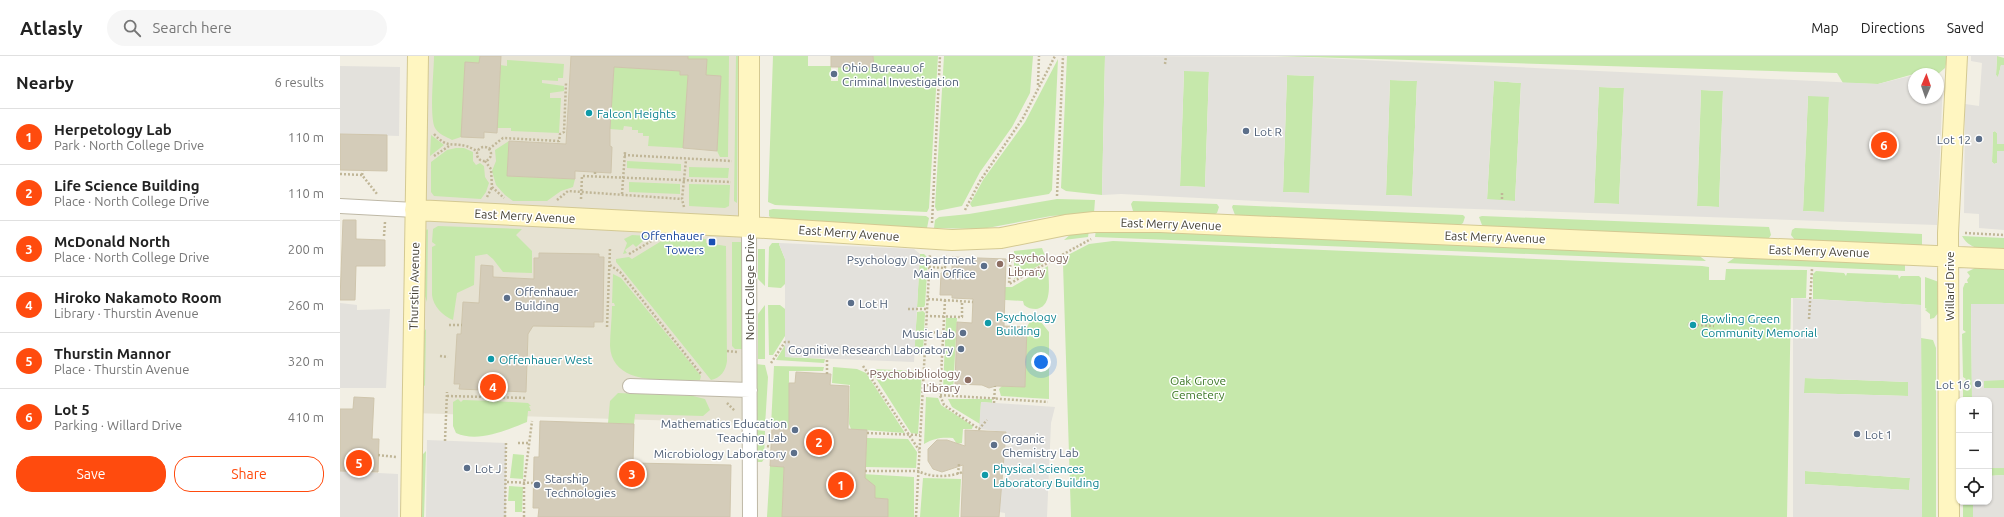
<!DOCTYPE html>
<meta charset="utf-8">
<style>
:root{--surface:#fff;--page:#f6f6f6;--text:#222;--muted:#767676;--line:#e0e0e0;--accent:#ff4b0e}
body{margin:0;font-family:Ubuntu,sans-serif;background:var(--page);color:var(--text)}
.controls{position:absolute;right:12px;bottom:12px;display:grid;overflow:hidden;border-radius:8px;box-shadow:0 1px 3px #0004}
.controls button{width:36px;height:36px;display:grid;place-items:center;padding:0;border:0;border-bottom:1px solid var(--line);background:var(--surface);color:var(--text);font:20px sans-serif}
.compass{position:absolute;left:1568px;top:12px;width:36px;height:36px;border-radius:50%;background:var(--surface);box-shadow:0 1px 3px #0004;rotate:2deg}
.you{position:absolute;left:701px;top:306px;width:14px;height:14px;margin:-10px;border:3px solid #fff;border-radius:50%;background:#1a73e8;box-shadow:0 0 0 6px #1a73e833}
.badge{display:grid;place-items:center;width:26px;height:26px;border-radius:50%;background:var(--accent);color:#fff;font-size:13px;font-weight:700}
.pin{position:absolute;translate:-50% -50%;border:2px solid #fff;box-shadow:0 1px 4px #0006}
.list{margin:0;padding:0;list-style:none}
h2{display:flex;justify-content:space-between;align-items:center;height:52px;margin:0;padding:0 16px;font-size:17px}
h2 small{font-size:13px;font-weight:400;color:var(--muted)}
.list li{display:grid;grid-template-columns:26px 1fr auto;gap:12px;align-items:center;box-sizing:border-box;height:56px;padding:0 16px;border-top:1px solid var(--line)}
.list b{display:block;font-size:15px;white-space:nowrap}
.list p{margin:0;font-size:13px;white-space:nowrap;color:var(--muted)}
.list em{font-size:13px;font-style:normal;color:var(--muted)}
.actions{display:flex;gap:8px;padding:12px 16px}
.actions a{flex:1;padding:9px 0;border:1px solid var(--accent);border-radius:16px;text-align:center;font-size:14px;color:var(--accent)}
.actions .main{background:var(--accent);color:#fff}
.icon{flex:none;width:22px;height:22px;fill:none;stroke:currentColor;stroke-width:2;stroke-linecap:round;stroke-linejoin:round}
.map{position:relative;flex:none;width:1664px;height:461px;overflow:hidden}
header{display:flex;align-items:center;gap:24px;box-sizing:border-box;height:56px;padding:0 20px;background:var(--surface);border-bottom:1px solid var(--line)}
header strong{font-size:19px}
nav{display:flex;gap:22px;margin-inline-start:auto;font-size:14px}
.search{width:280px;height:36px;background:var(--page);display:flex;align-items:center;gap:10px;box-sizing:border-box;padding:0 14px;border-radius:22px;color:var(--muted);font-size:15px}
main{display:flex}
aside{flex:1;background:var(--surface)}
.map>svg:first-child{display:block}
.residential{fill:#e6e2d2}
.green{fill:#c6e8ab}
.parking{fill:#e3e1dc;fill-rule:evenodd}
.building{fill:#d4ccb9;stroke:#cfc5ac}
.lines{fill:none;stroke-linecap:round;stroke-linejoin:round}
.street-casing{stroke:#beb8a6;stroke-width:16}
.secondary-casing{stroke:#d4c992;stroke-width:22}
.path{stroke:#c0b697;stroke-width:2.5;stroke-dasharray:2 2;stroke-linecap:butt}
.street{stroke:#fff;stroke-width:14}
.secondary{stroke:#fff6c1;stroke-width:20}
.service-dot{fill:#5c6f8a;stroke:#fff;stroke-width:1.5}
.culture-dot{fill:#0f9aa8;stroke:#fff;stroke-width:1.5}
.transit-dot{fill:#1a4fb4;stroke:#fff;stroke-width:1.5}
.education-dot{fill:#8d6e63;stroke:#fff;stroke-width:1.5}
.labels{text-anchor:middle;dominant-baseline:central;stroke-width:3;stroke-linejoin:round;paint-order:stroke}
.service-label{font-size:12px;fill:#4e5e75;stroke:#fff;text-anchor:start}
.culture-label{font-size:12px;fill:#0d838f;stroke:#fff;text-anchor:start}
.street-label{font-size:12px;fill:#444034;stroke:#fff}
.transit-label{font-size:12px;fill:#164399;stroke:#fff;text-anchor:end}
.education-label{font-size:12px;fill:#785e54;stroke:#fff;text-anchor:start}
.park-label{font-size:12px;fill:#3c7726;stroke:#fff}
</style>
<header>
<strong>Atlasly</strong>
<div class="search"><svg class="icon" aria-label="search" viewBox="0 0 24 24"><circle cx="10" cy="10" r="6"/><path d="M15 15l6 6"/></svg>Search here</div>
<nav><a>Map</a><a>Directions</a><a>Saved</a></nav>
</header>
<main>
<aside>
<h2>Nearby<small>6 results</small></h2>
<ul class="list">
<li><span class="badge">1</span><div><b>Herpetology Lab</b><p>Park · North College Drive</p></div><em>110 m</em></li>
<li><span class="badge">2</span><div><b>Life Science Building</b><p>Place · North College Drive</p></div><em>110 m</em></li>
<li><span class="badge">3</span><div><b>McDonald North</b><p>Place · North College Drive</p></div><em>200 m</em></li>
<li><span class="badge">4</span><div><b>Hiroko Nakamoto Room</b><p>Library · Thurstin Avenue</p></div><em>260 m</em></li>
<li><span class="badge">5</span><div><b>Thurstin Mannor</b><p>Place · Thurstin Avenue</p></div><em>320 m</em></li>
<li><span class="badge">6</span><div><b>Lot 5</b><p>Parking · Willard Drive</p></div><em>410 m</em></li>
</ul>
<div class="actions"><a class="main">Save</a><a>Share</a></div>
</aside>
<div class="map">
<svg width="1664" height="461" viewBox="0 0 1664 461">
<rect width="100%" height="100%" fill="#f2efe4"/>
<path class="residential" d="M78,0H409V367L72,357Z"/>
<path class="green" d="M94,0H140L139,7L125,6L121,81L112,84C107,81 98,78 95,72C89,60 94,15 94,0Z
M348,0H389L388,101H380L377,95L381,20L366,19L367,3H348Z
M396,0H398L397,147L394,145Z
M433,0H468V10H491V25H498V11L534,10L533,0H598L589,152L587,156L435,149L428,146Z
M604,0H693L690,37L672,71L640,116L622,150L597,155L595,151Z
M727,0H765L762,139L726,135L721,132Z
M935,0H1608L1605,12L1598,18H1574L1538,28L1503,27L1497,17Z
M1657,0L1664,2V9H1661L1658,22L1656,19Z
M718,3L712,134L709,138L632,151L630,148L643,124L685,66Z
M167,4L224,8L223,22H218V25L202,24V27L224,30V35L210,37V42H221L219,77L171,75V72H157L160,9L167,10Z
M274,11L340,15V19H348L343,92L308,90L309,80H303V77H298V74H292V71L284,70L283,74L270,73Z
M844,15H869L865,131L840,130Z
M947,19L974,20L970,137L943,136Z
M1050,24L1077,25L1072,140L1046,139Z
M1154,25L1181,27L1175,145L1147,144Z
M1259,31L1284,32L1279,148L1254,147Z
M1361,34L1383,35L1379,151L1357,150Z
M1468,40H1489L1485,156L1463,155Z
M1655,75L1657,77V88H1664V95H1657V107L1654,108L1652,106L1653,76Z
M91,79L104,89L90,100Z
M169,85L167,120L235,123L233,131L221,135L207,145H173L165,139L156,129L152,115L156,105L155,94Z
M116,92H124L133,96V105L136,109L140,107L144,110L145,121L149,127L146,136L141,143L94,140L91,136V106L107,94Z
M287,105L341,108V115L287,112Z
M349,111L389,112L388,122L349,121Z
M289,126L340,128V138L289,136Z
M349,128L390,129L389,150L385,152L349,150Z
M717,143L755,144L754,157L711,160L642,173L594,172L595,164L599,161L629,158Z
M793,145L877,148L879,151L877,157L870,161L799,158L793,155L791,148Z
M893,149L1123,159L1125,161L1123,167L1116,172L901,164L895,159L892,151Z
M433,153L586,160L589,162L587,172L432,163L429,160V154Z
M1142,160L1429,171L1431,179L1427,185L1149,174L1142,169L1139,161Z
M98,170L182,173L176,179L192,195V217L163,216L153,203L147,198L135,200L134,229L117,237L113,264C103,260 93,250 92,239V191L96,189L92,186L93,173Z
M1455,172L1582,178V190L1455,184L1451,179L1452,174Z
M87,173L88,174L87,246L84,237L85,176Z
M756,173L1357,198L1366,205L755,181Z
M749,174L748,181L724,184L732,177Z
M292,179L309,180L296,191L293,188L285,194L287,197L283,198L287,187L284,183Z
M1622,180L1664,182V194C1648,193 1631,196 1622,180Z
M328,181L366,183V187L386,190L387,305C386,314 381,322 371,324L276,206V203L289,201L292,203Z
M773,185L1362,210L1369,211V224H1385L1386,213L1467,214L1466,242H1451L1447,461H731L723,208L724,201L749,188Z
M392,186H402V293H395L392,290Z
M432,187H440L439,188L445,203V228L441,232L428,231L429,191Z
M702,192L707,205L674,223V195Z
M418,193H425V230L418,223Z
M580,198H584L588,202L585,249L584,251H577Z
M1397,200L1565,207V215L1387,207Z
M708,210C708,222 714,251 696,253C691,253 688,252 684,249L683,245L665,244V231H672Z
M1664,211V248H1631L1632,344H1623V326L1626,323L1623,321L1622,278L1626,276L1623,274V232L1625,227H1628L1627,224L1630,220L1627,216L1635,212Z
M1476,215L1504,217L1506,220L1507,217L1558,219L1559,223L1561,220H1579L1581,222V249L1473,243V218Z
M273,218L281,222L361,320L360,324C331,323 272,332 270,290C270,277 272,263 272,250H275L274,247H272Z
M1585,221L1599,226V256L1594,262L1590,263V258L1585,254L1587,253L1585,252Z
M425,249V303H418V258Z
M428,249H440L445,253V280L433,299H429Z
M583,255L585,257L583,297L581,299H577L574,296L577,256Z
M606,262H617L613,336L603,334Z
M690,265L701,266L709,276V343L661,340L659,333L662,330L685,331L687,271Z
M86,273L85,330L81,327V279Z
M1581,282L1593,284L1596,292V461H1582Z
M445,289V301L485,303L484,307L436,304Z
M416,308L425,309L428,321L425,370L416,369Z
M434,310L484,311L483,315H449V373L432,372L431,370Z
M493,311L517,313L526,317L565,377L511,373L509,368L510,329L492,327Z
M530,313L582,315L578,378L571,377Z
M1464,322L1569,326L1568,340L1464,337Z
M1644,324H1664V332H1644Z
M278,337L353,340L365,343L370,354L363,360L295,358L294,368L268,367L270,345Z
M586,341L598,342L601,349L633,370L632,373H623L622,387L617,388L613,382C602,381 594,382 584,388Z
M118,343L121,346L123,344L152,345L154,347L155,345L188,347L191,350H189L191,355H188L187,366C167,374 138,387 116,377L113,370V346Z
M608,343H652V347L641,346L640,368L612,351Z
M417,374L425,375L424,403L422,406H417Z
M527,382L568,383L577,396L576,412L525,411Z
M86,395L84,461H80L81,400Z
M173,398L184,399L183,423L170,422Z
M430,410L444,411L442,461H427Z
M1649,412H1664V419L1649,420Z
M1465,415L1570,422L1569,434L1465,428Z
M504,417L574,421V461H548V443L502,440Z
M583,422L621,423L619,461H580Z
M169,430L183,431L182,456H175V445H168Z
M1623,446H1633V461H1623Z"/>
<path class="parking" d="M765,0L960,1L1538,28L1574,19V42H1598V21L1603,23L1597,169L958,147L781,138L762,139ZM844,15L869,16L865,131L840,130ZM947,19L974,20L969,137L943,136ZM1050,24L1077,25L1072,140L1046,139ZM1154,25L1181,27L1175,145L1147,143ZM1259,31L1284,32L1279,148L1254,147ZM1361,34L1383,35L1379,151L1357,150ZM1468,40L1489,41L1484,156L1463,155Z
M1631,0H1657L1656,19L1658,21L1661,9H1664V88H1657V77L1655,75L1653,76L1652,106L1654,108L1657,107V95H1664V174L1639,172V158L1624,157L1625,48L1639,50L1642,7L1631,5Z
M0,10L60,11L59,80L0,78Z
M440,187L574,193L580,198L574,306L445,301V203L439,188Z
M1453,242L1581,249L1582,461H1453ZM1465,322L1568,326V340L1464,337ZM1465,415L1570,422L1569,434L1465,428Z
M0,247L17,249V254L50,253L46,332H0Z
M1631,248H1664V324L1644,325V332H1664V412H1649V344H1632Z
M641,346L715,351L711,367L707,461H665V457L659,456L661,424H668V418L663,417L665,389L671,390L672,384L666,383V376L639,373Z
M87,384L166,387V461H86Z
M0,415L58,418V461H0Z
M1664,419V461H1633V446H1649V420Z"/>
<path class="building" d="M140,0H161L157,77L144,76V82L121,81L125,6L139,7Z
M231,0H348V3H367L366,19L381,20L377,95L343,92L348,19H340V15L274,11L270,73V90L272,91L271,117L235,115V123L167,120L169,85L226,88Z
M491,0H533L534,11H491Z
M0,78L47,79V115L0,114Z
M3,164H16V183L45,184V210H16L15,244H0Z
M199,197L259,198V201H264L263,266H254V271L193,270L188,278L186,336L119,333L120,328H114L117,278H121L123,246L139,247L141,209L153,210V221L194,223V202H199Z
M612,201L666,203L664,270L687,271L685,331L656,330L649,332L642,329L615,328L617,266L632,267L633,243L612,242V239H600L601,217H612Z
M456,316L491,318L490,329L509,330L508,373L527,374L525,422L535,430V442L548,443V461H442L444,411L430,410L432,372L449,373V327H455Z
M14,341L34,342L32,383H39L38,416L0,415V353H13Z
M200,365L294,368L293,407L391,409L390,461H198L199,452H193L194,401H199Z
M625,374L666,376L659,461H621L623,409L602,416L593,413L588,405V393L597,384H607L625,390Z"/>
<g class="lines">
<g class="street-casing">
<path id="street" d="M0,150L75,154
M409,171L410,461
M290,330L410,334"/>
</g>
<g class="secondary-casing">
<path id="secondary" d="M75,154L409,171L612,184L661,182L726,169L754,166H820L1664,203
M409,171V0
M71,461L78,0
M1609,461L1608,177L1617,0"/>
</g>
<path class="path" d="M825,8L826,0
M698,29L699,0
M94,78C108,93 110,86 126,90C130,91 134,94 138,95
M137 98a7 7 0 1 1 14 0a7 7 0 1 1-14 0Z
M149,93L163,82L219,85L220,78L224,76L226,27
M284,99L392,105
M94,100L109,90
M145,105L151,113L152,131L164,142
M255,116V120
M0,118L22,119L37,138
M22,119L23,115
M1162,137V144
M282,138L285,96
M717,140L723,0
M147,141L152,131
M241,143L242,120L391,126
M217,144L228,135L342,143
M344,151L342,143L346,104
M625,154L640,125L683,62L715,0
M592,167L600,0
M1625,177L1664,179
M44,180L45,166
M671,197L669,228L751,183
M289,198L315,183
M270,209L280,216L361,318
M589,211L605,212V199
M588,243L633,246
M605,244L600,339L604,349L639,373L647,364
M568,253H586
M586,260L622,261V245
M1469,263L1472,213
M1349 269a4 4 0 1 1 8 0a4 4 0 1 1-8 0Z
M109,269H122
M1357,269L1374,270
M267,271L270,192
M585,276L603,277
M584,294H602
M387,295L397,296
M100,300L108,301
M431,307L445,286H451
M523,310L579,394
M487,318V303
M583,329L601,330
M600,339L708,346
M107,340L186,342
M387,347L395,355
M654,347L655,330
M527,377L580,379
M105,385L107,336
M178,387H189
M427,390L431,391
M38,399L56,401
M525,415H578C592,422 609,421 623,416
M618,418L619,408
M167,426L194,427
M165,461L166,387
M184,461V428L192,365
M576,461L590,198"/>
<use href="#street" class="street"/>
<use href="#secondary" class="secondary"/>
</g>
<g class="service-dot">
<circle cx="494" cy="18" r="4"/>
<circle cx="906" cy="75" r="4"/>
<circle cx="1639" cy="83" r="4"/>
<circle cx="644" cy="210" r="4"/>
<circle cx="167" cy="242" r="4"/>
<circle cx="511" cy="247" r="4"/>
<circle cx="623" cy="277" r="4"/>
<circle cx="621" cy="293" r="4"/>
<circle cx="1638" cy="328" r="4"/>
<circle cx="455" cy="374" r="4"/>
<circle cx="1517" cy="378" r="4"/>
<circle cx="654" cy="389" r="4"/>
<circle cx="454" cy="397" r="4"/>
<circle cx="127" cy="412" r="4"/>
<circle cx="197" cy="429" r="4"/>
</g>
<g class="culture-dot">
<circle cx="249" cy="57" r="4"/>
<circle cx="648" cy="267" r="4"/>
<circle cx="1353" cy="269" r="4"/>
<circle cx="151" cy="303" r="4"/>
<circle cx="645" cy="419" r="4"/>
</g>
<rect class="transit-dot" x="368" y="182" width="8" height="8" rx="2"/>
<g class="education-dot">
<circle cx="660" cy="208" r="4"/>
<circle cx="628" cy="324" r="4"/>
</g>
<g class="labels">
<g class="service-label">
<text x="502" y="11">Ohio Bureau of<tspan x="502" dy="14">Criminal Investigation</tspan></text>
<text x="914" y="75">Lot R</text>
<text x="1631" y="83" text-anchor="end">Lot 12</text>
<text x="636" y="203" text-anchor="end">Psychology Department<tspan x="636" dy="14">Main Office</tspan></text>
<text x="175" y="235">Offenhauer<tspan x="175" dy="14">Building</tspan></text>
<text x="519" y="247">Lot H</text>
<text x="615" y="277" text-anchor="end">Music Lab</text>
<text x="613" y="293" text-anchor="end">Cognitive Research Laboratory</text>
<text x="1630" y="328" text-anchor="end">Lot 16</text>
<text x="447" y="367" text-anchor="end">Mathematics Education<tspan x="447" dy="14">Teaching Lab</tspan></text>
<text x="1525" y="378">Lot 1</text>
<text x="662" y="382">Organic<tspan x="662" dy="14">Chemistry Lab</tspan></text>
<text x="446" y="397" text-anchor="end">Microbiology Laboratory</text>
<text x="135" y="412">Lot J</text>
<text x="205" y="422">Starship<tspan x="205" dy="14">Technologies</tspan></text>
</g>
<g class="culture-label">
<text x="257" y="57">Falcon Heights</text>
<text x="656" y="260">Psychology<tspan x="656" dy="14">Building</tspan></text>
<text x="1361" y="262">Bowling Green<tspan x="1361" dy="14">Community Memorial</tspan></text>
<text x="159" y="303">Offenhauer West</text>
<text x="653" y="412">Physical Sciences<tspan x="653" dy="14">Laboratory Building</tspan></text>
</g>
<g class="street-label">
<text transform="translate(185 160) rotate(3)">East Merry Avenue</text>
<text transform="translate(831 168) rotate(2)">East Merry Avenue</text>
<text transform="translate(509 177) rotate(4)">East Merry Avenue</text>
<text transform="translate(1155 181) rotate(2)">East Merry Avenue</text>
<text transform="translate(1479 195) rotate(2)">East Merry Avenue</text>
<text transform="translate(74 230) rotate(-89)">Thurstin Avenue</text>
<text transform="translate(1609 230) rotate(-90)">Willard Drive</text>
<text transform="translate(409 231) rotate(-90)">North College Drive</text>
</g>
<g class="transit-label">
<text x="364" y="179">Offenhauer<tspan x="364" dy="14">Towers</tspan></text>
</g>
<g class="education-label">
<text x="668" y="201">Psychology<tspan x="668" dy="14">Library</tspan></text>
<text x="620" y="317" text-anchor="end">Psychobibliology<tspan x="620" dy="14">Library</tspan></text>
</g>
<g class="park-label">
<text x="858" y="324">Oak Grove<tspan x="858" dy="14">Cemetery</tspan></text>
</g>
</g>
</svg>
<div class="controls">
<button>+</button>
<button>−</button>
<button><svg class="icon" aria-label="locate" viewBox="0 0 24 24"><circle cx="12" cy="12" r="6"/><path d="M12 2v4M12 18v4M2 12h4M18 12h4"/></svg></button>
</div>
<svg class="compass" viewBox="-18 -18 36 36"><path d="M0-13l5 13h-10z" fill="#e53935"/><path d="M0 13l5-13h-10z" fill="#767676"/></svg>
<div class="you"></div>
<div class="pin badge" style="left:501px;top:429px">1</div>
<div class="pin badge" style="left:479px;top:386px">2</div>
<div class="pin badge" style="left:292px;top:418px">3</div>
<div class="pin badge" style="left:153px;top:331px">4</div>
<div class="pin badge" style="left:19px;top:407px">5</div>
<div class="pin badge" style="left:1544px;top:89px">6</div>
</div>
</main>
